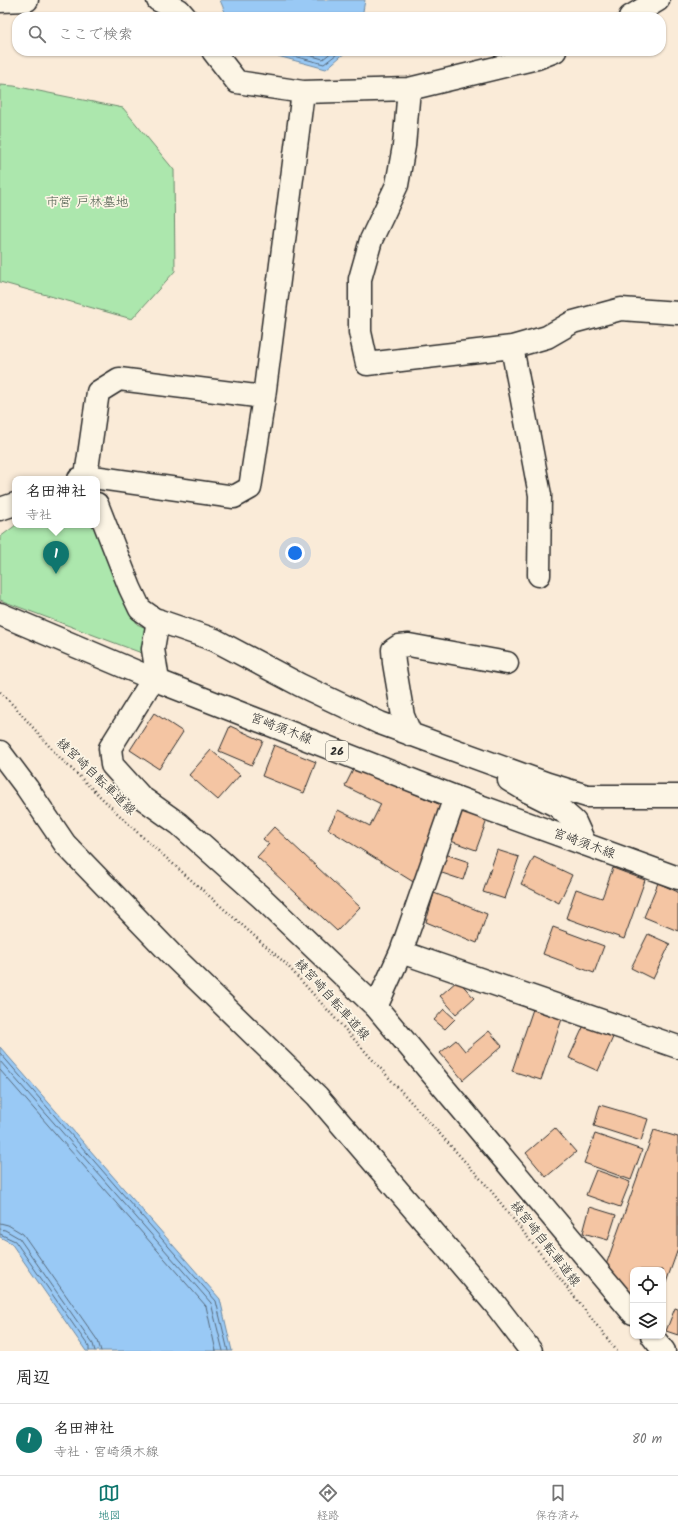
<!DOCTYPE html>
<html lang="ja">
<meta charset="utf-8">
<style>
:root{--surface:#fff;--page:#f6f6f6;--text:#222;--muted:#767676;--line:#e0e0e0;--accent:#0f766e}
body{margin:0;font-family:Kalam,"Klee One",sans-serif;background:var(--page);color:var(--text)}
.controls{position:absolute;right:12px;bottom:12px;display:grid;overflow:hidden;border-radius:8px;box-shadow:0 1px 3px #0004}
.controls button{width:36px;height:36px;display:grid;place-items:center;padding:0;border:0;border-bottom:1px solid var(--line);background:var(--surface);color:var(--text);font:20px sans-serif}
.you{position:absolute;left:295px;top:553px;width:14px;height:14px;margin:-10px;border:3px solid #fff;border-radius:50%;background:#1a73e8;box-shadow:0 0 0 6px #1a73e833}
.badge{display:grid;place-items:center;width:26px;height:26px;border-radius:50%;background:var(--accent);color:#fff;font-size:13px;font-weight:700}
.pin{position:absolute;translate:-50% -33px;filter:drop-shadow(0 1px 2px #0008)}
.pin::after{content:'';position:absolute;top:21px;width:14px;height:12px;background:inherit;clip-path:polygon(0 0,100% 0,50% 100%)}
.popup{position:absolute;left:12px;top:476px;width:88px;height:52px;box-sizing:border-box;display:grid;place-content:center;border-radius:8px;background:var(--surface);filter:drop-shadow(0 1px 3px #0005);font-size:13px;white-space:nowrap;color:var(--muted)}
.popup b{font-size:15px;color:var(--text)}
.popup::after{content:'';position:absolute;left:50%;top:100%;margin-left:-8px;border:8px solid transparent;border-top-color:var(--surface)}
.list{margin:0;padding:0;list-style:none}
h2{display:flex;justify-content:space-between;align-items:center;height:52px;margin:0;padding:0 16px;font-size:17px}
h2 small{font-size:13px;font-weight:400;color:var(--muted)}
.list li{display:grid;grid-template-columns:26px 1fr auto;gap:12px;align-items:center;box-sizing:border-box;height:72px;padding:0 16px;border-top:1px solid var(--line)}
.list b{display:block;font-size:15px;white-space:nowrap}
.list p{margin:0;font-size:13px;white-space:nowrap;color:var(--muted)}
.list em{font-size:13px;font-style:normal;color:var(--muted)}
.icon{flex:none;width:22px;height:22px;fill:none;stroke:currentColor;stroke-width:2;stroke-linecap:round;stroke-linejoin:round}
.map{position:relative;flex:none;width:678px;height:1351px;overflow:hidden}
.search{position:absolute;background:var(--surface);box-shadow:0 1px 3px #0004;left:12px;right:12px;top:12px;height:44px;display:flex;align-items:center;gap:10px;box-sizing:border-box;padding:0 14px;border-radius:16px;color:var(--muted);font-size:15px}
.sheet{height:124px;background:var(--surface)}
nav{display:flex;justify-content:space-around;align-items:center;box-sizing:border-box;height:56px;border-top:1px solid var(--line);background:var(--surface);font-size:11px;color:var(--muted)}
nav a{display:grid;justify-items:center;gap:2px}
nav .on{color:var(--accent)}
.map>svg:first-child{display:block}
.green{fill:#ace7ad;stroke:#6c896c}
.water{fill:#99c9f5;stroke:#6d8aa4}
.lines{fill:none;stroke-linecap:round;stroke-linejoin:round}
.shore{stroke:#576a7c;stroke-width:1}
.building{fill:#f4c5a3;stroke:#2b2b2b}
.minor-casing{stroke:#2b2b2b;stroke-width:25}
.primary-casing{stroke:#2b2b2b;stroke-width:25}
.path{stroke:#2b2b2b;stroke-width:2.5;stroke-dasharray:1 3;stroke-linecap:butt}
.minor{stroke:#fcf5e5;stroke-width:22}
.primary{stroke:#fcf5e5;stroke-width:22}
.labels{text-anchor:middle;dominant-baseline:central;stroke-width:3.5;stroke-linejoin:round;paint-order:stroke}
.shield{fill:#fcf5e5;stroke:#6a6863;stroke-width:1}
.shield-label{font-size:12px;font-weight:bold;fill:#2b2b2b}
.park-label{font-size:13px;fill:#4b5a4c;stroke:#fcf5e5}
.street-label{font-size:13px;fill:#2b2b2b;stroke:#fcf5e5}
</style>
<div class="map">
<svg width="678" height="1351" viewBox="0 0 678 1351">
<rect width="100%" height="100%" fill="#faebd8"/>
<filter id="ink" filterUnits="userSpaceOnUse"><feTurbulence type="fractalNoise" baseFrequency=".025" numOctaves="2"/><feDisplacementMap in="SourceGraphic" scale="8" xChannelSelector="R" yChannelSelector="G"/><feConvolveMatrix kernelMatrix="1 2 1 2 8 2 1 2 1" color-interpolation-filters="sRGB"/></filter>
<g filter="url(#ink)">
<path class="green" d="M0,85L14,86L123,108L174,170L175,271L132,319L0,282Z
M16,525H96L137,624L150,630L147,655L0,600V537Z"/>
<path class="water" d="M220,0H365L362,17H227Z
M259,51H347L326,69Z
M0,1047L220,1299L232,1351H86L11,1243L0,1237Z"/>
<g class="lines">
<path class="shore" d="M274,51L324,64L341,51
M294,51L323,59L333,51
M0,1053L216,1301L228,1351
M0,1061L211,1303L223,1351
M0,1070L206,1306L216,1351
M0,1223L8,1225L23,1234L98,1341L101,1351
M0,1229L5,1230L19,1238L93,1344L95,1351
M0,1234L15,1241L89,1347V1351"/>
</g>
<path class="building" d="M154,713L183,732L159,769L130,750Z
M230,726L263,741L252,765L219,751Z
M274,745L316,762L304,793L262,776Z
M211,750L240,775L218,800L189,775Z
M354,768L448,808L415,883L328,829L338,810L370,826L381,804L345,786Z
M459,810L487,820L476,850L448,840Z
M274,827L360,907L337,931L257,857L269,844L263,839Z
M497,850L519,857L505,899L483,892Z
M442,853L469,862L463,880L436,871Z
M534,857L572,875L559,903L521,884Z
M613,868L645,880L624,939L566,918L576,889L602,898Z
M658,883L678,892V931L644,917Z
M434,893L487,914L477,943L426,922Z
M553,927L604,946L594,973L543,954Z
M648,934L670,944L653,979L631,968Z
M458,980L474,998L456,1014L440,996Z
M444,1009L455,1019L445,1029L434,1020Z
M533,1009L562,1019L541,1080L512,1071Z
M585,1023L614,1035L598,1071L569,1058Z
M489,1031L502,1046L463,1080L440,1053L456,1040L465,1051Z
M600,1105L648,1119L641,1141L594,1126Z
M555,1128L576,1152L546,1177L526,1153Z
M654,1130L678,1137V1249L663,1291V1270H633V1297L606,1265Z
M595,1134L642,1150L631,1180L584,1163Z
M596,1170L630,1182L620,1207L586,1195Z
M590,1207L616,1215L608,1240L583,1233Z
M675,1308L678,1309V1335L666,1331Z"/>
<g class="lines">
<g class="minor-casing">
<path id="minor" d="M158,0L179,10L185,17
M0,1L27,0
M630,17L658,0
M213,51L237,82L303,92L409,89L537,58L555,51
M409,89L404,146L397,185L371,240L360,279V332L367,364L512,347L547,337L573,322L621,309L678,313
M512,347L540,495L539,575
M79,479L86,476L234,497L250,488L264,397L303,92
M87,479L86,476L98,392L119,379L264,397
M97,504L130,588L140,609L154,619L215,640L300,685L380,723L548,784L587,796H678
M0,509L15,504
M158,620L153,649L158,681
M153,679L110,748L112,765L141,797L179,824L262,898L376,1007L633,1313
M411,735L403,716L394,663L393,650L399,646L409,645L507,663
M0,752L27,788L65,844L172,955L317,1096L495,1304L531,1351
M509,780L529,792L557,806L575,822L585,844
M401,952L678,1047
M376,1007L401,952L455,797
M652,1336L664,1351"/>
</g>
<g class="primary-casing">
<path id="primary" d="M0,614L158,681L455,797L678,878"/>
</g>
<path class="path" d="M0,692L16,708L56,754L137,832L285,963L488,1187L617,1351"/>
<use href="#minor" class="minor"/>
<use href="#primary" class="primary"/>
</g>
</g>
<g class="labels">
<rect class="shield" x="326" y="741" width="22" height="20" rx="3"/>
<g class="shield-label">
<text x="337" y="751">26</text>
</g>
<g class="park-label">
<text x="87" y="202">市営 戸林墓地</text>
</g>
<g class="street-label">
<text transform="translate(281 729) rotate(21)">宮崎須木線</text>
<text transform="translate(96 777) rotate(44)">綾宮崎自転車道線</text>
<text transform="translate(584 844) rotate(20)">宮崎須木線</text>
<text transform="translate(332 1000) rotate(48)">綾宮崎自転車道線</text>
<text transform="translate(545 1244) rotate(52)">綾宮崎自転車道線</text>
</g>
</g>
</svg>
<div class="controls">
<button><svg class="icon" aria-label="locate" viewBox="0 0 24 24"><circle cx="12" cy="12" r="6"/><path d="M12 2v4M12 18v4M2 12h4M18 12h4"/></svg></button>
<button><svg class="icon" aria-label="layers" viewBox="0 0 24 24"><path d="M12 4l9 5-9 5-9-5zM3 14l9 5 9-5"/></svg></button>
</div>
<div class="you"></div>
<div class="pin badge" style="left:56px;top:574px">1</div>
<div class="popup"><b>名田神社</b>寺社</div>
<div class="search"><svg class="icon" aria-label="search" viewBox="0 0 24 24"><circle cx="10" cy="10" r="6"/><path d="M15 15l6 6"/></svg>ここで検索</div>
</div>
<section class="sheet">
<h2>周辺<small></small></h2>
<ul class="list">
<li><span class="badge">1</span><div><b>名田神社</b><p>寺社 · 宮崎須木線</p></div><em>80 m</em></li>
</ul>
</section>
<nav>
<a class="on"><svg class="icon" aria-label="map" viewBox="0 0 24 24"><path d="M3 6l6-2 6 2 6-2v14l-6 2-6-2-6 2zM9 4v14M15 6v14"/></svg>地図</a>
<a><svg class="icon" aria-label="directions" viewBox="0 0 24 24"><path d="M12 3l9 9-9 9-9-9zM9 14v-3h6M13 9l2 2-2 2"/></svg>経路</a>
<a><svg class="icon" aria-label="saved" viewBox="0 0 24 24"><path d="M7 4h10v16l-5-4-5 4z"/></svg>保存済み</a>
</nav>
